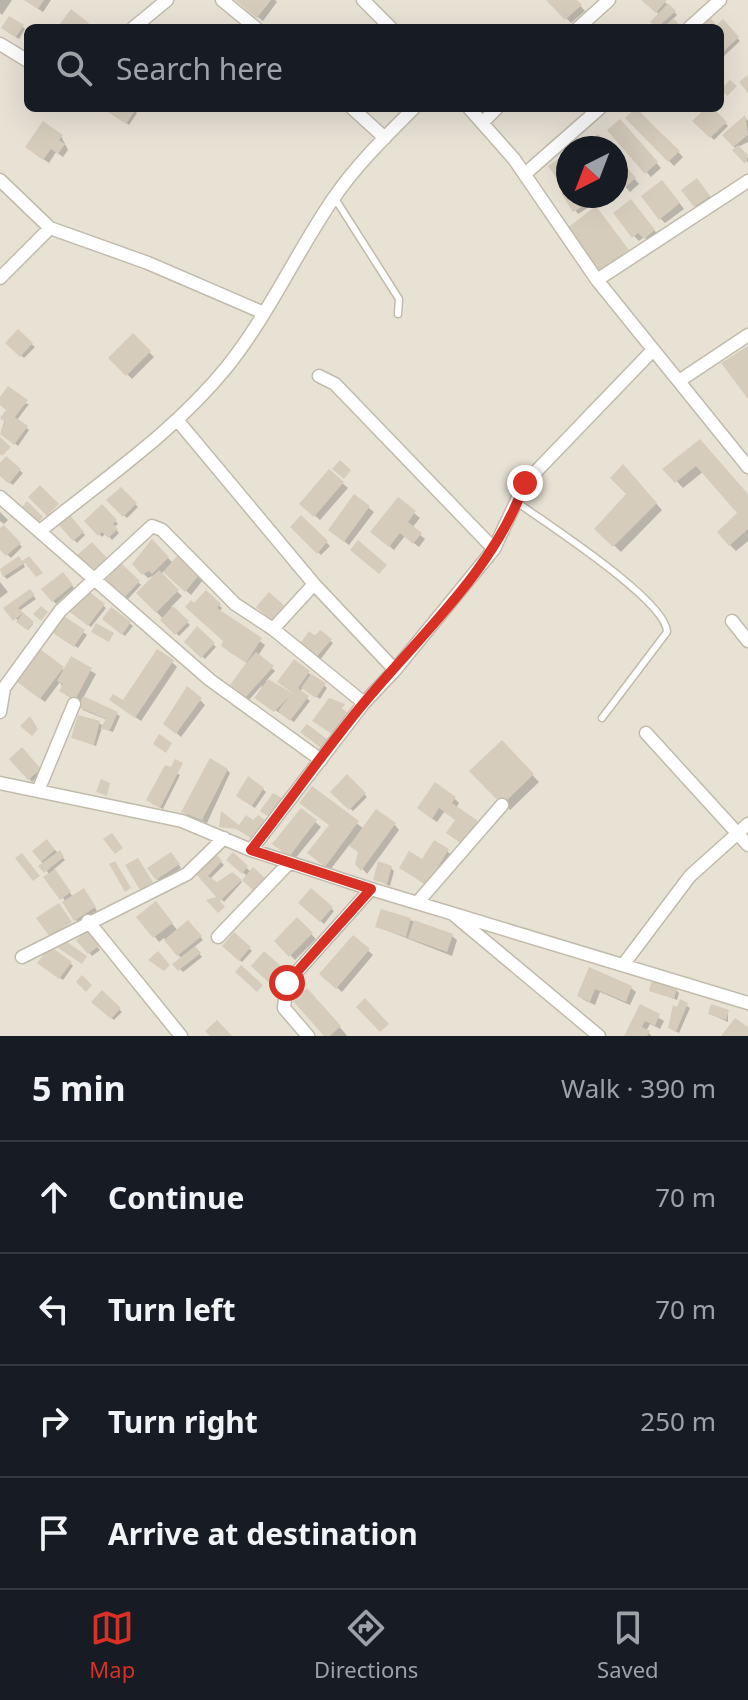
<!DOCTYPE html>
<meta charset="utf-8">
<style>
:root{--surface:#171b24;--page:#20242c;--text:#f1f3f6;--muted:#9ea1a6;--line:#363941;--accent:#d93025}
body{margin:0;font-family:"Noto Sans",sans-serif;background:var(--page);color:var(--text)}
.compass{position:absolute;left:556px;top:136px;width:72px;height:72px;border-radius:50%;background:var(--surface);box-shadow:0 8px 32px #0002;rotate:222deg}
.stop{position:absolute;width:24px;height:24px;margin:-18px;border:6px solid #d93025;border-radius:50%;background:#fff}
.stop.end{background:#d93025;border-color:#fff;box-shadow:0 2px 8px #0008}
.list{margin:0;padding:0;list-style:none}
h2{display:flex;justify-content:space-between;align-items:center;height:104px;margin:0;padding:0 32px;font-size:34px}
h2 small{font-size:26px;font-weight:400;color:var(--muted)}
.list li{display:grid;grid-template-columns:52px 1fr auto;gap:24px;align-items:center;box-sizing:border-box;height:112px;padding:0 32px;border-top:2px solid var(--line)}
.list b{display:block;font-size:30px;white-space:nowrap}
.list em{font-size:26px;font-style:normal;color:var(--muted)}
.icon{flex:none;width:44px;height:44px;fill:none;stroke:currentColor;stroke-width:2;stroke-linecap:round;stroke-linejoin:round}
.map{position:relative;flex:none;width:748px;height:1036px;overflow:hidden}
.search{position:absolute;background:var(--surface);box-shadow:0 8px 32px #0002;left:24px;right:24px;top:24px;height:88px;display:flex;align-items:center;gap:20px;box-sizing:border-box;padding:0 28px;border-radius:12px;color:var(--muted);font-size:30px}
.sheet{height:552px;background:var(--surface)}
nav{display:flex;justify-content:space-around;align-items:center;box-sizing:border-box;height:112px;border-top:2px solid var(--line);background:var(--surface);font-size:22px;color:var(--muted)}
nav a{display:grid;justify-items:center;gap:4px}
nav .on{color:var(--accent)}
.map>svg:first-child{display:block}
.residential{fill:#e8e2d5;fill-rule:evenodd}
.shadow{fill:#0003}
.building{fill:#d5ccbc}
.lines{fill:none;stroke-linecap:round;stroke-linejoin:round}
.service-casing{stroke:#c2bbac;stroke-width:9}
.minor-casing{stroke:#c2bbac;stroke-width:15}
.service{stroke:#fff;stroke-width:6}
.minor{stroke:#fff;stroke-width:12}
.route{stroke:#d93025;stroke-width:10}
</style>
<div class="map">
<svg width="748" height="1036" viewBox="0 0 748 1036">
<rect width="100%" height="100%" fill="#f4f0e7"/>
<path class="residential" d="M0,0H748V1036H0ZM28,28H720V108H28ZM568,148H616V196H568Z"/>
<path class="shadow" d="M0,0H12L2,15L0,13Z
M25,0H51L43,12Z
M237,0H275L277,2L263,21Z
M549,0H575L585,11L571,23Z
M644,0H663L677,15L672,20L679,26L659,28L653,22L660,15Z
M709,20L717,27L722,22L740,41L724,56L720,52V28H701Z
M22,26L25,29L19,39L6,31Z
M106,108H131L137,113L129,125Z
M710,108L728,126L714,140L695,121Z
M637,109L683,157L674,166L628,118Z
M745,118L748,121V142L738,147L748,158V163L724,135Z
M619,122L661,168L651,177L609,130Z
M61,136L68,150L63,157L56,152L49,163L32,151Z
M616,157L639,184L630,192L616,176Z
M700,183L712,199L698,209L684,190Z
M667,187L684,209L665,223L660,218Z
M568,191V196H595L598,201L578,214L564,193Z
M635,206L658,235L650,242L644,237L639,241L634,236Z
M18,332L35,347L24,358L8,343Z
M133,336L154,357L132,379L111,358Z
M0,400L29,404L17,420L29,430L18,446L1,432L8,410Z
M700,441L748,496V541L736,551L730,545L740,513L704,471L683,488L665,469Z
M6,459L23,473L13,485L0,475V466Z
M329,472L348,488L320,520L302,504Z
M629,473L662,510L621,552L597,529L629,494Z
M120,489L138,507L127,518L109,500Z
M355,497L374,512L349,545L335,534Z
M398,500L420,518L412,528L425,539L419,547L405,536L394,550L378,537Z
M102,507L118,524L114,527L119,533L112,540L106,533L102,537L87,521Z
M0,512L8,520L4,524L0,521Z
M69,517L85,535L77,543L60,524Z
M301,518L330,546L321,555L293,527Z
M3,527L22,547L11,558L0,547V531Z
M152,542L173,563L178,557L203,580L191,595L164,571L160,575L182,596L171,607L190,625L179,636L139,593L157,574L148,578L134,564Z
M22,561L25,567L7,579L4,576Z
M121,566L141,585L128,599L108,580Z
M63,575L74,588L56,604L44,590Z
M0,582L8,592L0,598Z
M29,591L36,599L19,611L33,624L28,630L6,609Z
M88,592L106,608L91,627L72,612Z
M206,593L222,608L219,612L265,645L258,656L275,671L266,681L296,697L295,662L327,688L320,699L303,687L300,692L310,701L294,722L259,700L262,685L249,700L233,685L249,664L228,651L227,642L194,606Z
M112,609L133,626L125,636L104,619Z
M64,619L87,635L78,648L58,635Z
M197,629L216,647L205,659L187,642Z
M320,632L333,643L320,660L301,644Z
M40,652L65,671L71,659L96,674L83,698L120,716L113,732L102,728L96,746L73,737L99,723L104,727L107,720L83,710L82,704L66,695L60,682L45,702L23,685Z
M172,662L177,667L141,721L116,704L123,703Z
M200,700L205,705L181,737L171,728Z
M502,743L539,782L510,810L472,771Z
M22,750L42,773L32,782L12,759Z
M166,767L180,775L163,809L151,803Z
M227,770L230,773L207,823L188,816L183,811Z
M347,777L367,797L353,811L333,792Z
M263,789L266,792L255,808L241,799Z
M313,789L364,829L395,825L399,830L367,874L357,863L360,853L350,844L330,870L314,858L331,825Z
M454,798L459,803L456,808L481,827L467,847L457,820L444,812L437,822L424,813Z
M301,810L321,827L294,860L280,849Z
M47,842L65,860L53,870L73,897L86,893L97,911L78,923L35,851Z
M435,842L453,856L432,889L401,868L422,861Z
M233,855L251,872L224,902L199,874L216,857L224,865L210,879L217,885L232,874L242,882L247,876L229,860Z
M174,857L181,868L160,882L157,879Z
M391,868L394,871L390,886L375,879Z
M311,891L334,911L324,924L300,903Z
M160,909L178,931L188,923L203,940L194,947L202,957L183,972L175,964L182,959L164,938L159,942L139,917Z
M297,920L316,939L295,960L277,941Z
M410,920L452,936L457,940L452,956L378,927Z
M87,934L100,950L92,956L79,941Z
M234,935L252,951L242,962L225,946Z
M353,937L373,955L342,992L321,974Z
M264,954L283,971L272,983L253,966Z
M70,963L73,966L63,980L43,965Z
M590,970L631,988L636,992L630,1005L600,992L595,1005L584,1000L579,996Z
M651,990H676L679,993L677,1000Z
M307,991L344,1032L347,1036H327Z
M102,993L122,1012L114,1020L94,1002Z
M681,1002L690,1008L679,1033L673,1030V1012Z
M640,1007L664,1021L660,1029L650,1024L646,1031L652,1036H626Z
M728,1011V1022L710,1014Z"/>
<path class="building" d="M24,0H44L38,9Z
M235,0H271L257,18Z
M546,0H577L582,5L565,20Z
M641,0H667L656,13Z
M668,3L676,11L657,28L650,22Z
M71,9L89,23L85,28H57Z
M9,16L24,25L16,37L1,28Z
M709,17L715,23L709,28H698Z
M673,18L679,24L675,28H663Z
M723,19L739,37L720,55V28H713Z
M748,75V93L739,82Z
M730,80L737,86L727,96L721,89Z
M102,108H134L136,109L126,124Z
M635,108L680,151L668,162L625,118Z
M706,108H713L727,122L710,138L692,121Z
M745,115L748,135L733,147L722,135Z
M620,119L658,162L645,174L607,130Z
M43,121L63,135L59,140L65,144L58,154L51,149L43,160L25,147Z
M598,134L610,148H589L585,144Z
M738,145L748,155L745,164L732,150Z
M564,155L568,161V180L561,185L548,166Z
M616,155L636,178L624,188L616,179Z
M697,178L710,196L694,207L681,190Z
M662,180L680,203L659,220L641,196Z
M568,188V196L597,198L573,212L561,193Z
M631,199L655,230L644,239L638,233L632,238L613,213Z
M596,206L629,250L600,272L566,229Z
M18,329L33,343L20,357L5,343Z
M133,333L151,351L126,376L108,358Z
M748,346V399L721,363Z
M8,386L28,400L15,417L28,426L14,445L0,434L5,422L0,418L6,410L0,405V397Z
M0,437L11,447L2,456L0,454Z
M700,439L748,494V529L729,546L717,532L737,513L696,466L675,483L662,469Z
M6,456L21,469L9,484L0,476V463Z
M340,460L351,470L344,479L332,469Z
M623,464L657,503L613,547L594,529L626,494L610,478Z
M329,469L344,482L314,517L299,504Z
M40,485L59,504L47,516L28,497Z
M121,487L137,503L123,517L106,500Z
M354,494L370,506L344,542L328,530Z
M398,497L416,511L408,522L422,533L413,544L400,533L389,547L370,532Z
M27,501L43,517L38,523L22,507Z
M102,504L117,520L113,524L118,529L108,538L102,532L98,536L84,521Z
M69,514L84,532L73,541L58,524Z
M301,515L328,541L317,554L290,527Z
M4,525L21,543L6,556L0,550V528Z
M152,539L169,557L152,574L149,571L142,575L132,564Z
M358,540L387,565L379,574L350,550Z
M92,542L108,559L93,574L76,556Z
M178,555L200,574L185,592L163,572Z
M19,556L22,561L29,556L43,573L36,577L25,563L3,577L0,569Z
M121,563L140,581L124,598L105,580Z
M159,570L179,590L156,613L136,593Z
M63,572L73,585L52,602L41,589Z
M30,589L35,595L18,608L34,622L27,630L16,622L23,613L13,621L3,608Z
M87,590L105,604L88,626L70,612Z
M206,590L221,604L217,608L262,638L246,663L256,652L274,666L245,698L230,685L246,663L221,646L223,641L185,607L191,600L194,603Z
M269,592L287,608L275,623L256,607Z
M41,606L48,612L41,621L33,614Z
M173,606L189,621L175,635L160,620Z
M111,607L131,622L122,635L102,619Z
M64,616L85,630L74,647L53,633Z
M96,623L114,633L109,642L91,632Z
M197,626L215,643L201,658L184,642Z
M320,630L332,639L316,658L299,645L309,631L315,636Z
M40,649L64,667L40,699L16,681Z
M157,649L174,660L135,718L109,700L113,694L123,700Z
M71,656L92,668L75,700L59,691L63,684L57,681Z
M294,659L310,671L298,688L309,696L290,721L278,711L289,697L274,712L254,698L268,679L294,694L277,682Z
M311,674L326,683L316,698L301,688Z
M187,686L202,698L176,734L163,724Z
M83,696L118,712L110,730L100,729L106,719L78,707Z
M329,698L345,704L342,708L348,713L332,734L312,721Z
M78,715L100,721L94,745L71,738Z
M30,716L38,729L32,736L20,726Z
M307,724L327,739L321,748L300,732Z
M159,734L172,743L166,753L153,744Z
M502,740L534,774L502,805L469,771Z
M22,747L41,769L28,780L9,759Z
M210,758L228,769L202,820L181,812Z
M175,759L183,763L160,808L146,800L165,765L171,767Z
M347,774L366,793L349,810L330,792Z
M248,776L264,788L252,806L236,796Z
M101,779L110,783L107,796L96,792Z
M435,782L456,797L452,803L478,821L462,844L446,833L455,820L439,808L432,819L417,808Z
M312,786L359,821L325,867L307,853L329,825L299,803Z
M273,793L282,798L269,817L260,811Z
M301,808L317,820L289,857L272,844Z
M376,809L396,823L361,871L355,864L358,852L349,846Z
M221,811L239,825L246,815L253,820L258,815L268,822L251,838L236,829L219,827Z
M112,833L123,848L115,854L103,839Z
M47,839L55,850L41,862L32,851Z
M434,840L449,849L427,885L399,868L409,851L422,859Z
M60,850L64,857L44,873L38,866Z
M171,852L180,864L156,880L147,868Z
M233,852L248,866L242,874L226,860Z
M22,853L40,876L33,881L15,858Z
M216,854L222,861L208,876L217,882L232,872L242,880L253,867L267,880L255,892L242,880L220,901L225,907L218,913L206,900L216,897L196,874Z
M138,858L153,882L140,890L125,865Z
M115,861L131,888L125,892L109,864Z
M378,861L392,866L387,884L373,880Z
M55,869L71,892L60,900L43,877Z
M84,888L96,907L74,921L62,902Z
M311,888L333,907L320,922L298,903Z
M156,901L173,923L153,938L136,917Z
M59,903L72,922L50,937L36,918Z
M381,909L411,918L406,937L375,927Z
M297,917L313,933L289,957L274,941Z
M188,920L202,936L177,956L164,940Z
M414,920L453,934L447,952L408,938Z
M88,931L99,946L88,954L76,940Z
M234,932L251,947L239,961L222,946Z
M353,935L370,949L336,989L319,974Z
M64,940L87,956L82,964L58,948Z
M50,946L72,962L59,979L37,963Z
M195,946L201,953L178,971L172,964Z
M158,951L170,965L164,971L148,960Z
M264,951L282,967L268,982L251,966Z
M241,965L263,985L257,992L235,972Z
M589,967L632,986L626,1002L595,989L590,1002L577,996Z
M82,975L92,985L86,992L76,982Z
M652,980L677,989L674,999L649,991Z
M307,988L341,1026L330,1036H324L293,1001Z
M102,990L121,1008L111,1019L91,1002Z
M365,998L389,1024L380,1032L356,1007Z
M680,999L688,1003L676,1032L668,1028L673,1005L677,1007Z
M640,1004L660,1014L655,1026L645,1021L642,1027L650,1031L647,1036H624Z
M711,1004L729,1010L726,1020L708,1014Z
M735,1018L748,1027V1036H721Z
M217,1020L232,1036H210L205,1031Z"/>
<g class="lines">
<g class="service-casing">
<path id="service" d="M334,197L399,299L398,314
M518,503C547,524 667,601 667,632L602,718"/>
</g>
<g class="minor-casing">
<path id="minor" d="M222,0L256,28
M363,0L391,28
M133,28L167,0
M578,28L609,0
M689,28L720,0
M0,44L28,61
M352,108L385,138
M469,108L514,159L597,280L748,467
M483,122L497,108
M526,173L600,108
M0,180L50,228L148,263L264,313
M0,278L50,228
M597,280L748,181
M319,376L335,384L494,549
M679,381L748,335
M178,421L314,584L395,670L364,703L251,850
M0,497L210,680L321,760
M40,531C104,479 174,432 226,368C268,316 296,253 333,199C356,165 386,136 414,108
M732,621L748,641
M273,629L314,584
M395,670L494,549L525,483L653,350
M0,712L4,688L60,611L152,526L162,530L235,604L273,629L364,703
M646,733L748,845
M0,783L182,821L251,850L371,889L748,1003
M38,791L74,704
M417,903L502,805
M454,915L599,1036
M88,921L181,1036
M218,937L289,863
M22,957L187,874L224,838
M623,965L690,876L748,824
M308,1036L284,1008L287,983L371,889"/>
</g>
<use href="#service" class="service"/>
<use href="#minor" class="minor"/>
</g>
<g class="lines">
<path class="route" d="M287,983L371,889L251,850C289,802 324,751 363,704C421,634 494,570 525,483"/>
</g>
</svg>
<svg class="compass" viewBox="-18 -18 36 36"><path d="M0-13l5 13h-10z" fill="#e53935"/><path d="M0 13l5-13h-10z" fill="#9ea1a6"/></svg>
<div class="stop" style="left:287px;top:983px"></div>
<div class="stop end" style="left:525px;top:483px"></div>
<div class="search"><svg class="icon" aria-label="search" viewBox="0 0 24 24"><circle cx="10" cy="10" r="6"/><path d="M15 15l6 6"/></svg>Search here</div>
</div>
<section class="sheet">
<h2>5 min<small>Walk · 390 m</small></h2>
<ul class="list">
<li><svg class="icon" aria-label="ahead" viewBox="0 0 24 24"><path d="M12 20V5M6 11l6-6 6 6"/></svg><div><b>Continue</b></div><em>70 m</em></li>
<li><svg class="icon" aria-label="left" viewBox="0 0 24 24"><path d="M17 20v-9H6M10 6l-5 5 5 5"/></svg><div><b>Turn left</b></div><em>70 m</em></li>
<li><svg class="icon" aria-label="right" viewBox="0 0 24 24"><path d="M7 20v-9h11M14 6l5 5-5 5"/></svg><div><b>Turn right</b></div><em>250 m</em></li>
<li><svg class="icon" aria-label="arrive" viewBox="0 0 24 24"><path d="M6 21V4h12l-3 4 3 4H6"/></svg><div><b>Arrive at destination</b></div></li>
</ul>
</section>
<nav>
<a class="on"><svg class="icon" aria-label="map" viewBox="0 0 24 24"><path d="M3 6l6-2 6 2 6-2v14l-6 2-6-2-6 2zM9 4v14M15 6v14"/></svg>Map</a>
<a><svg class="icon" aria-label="directions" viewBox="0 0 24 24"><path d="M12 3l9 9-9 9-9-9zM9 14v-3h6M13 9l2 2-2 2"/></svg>Directions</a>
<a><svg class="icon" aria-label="saved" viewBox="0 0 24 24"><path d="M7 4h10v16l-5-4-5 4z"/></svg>Saved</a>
</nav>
